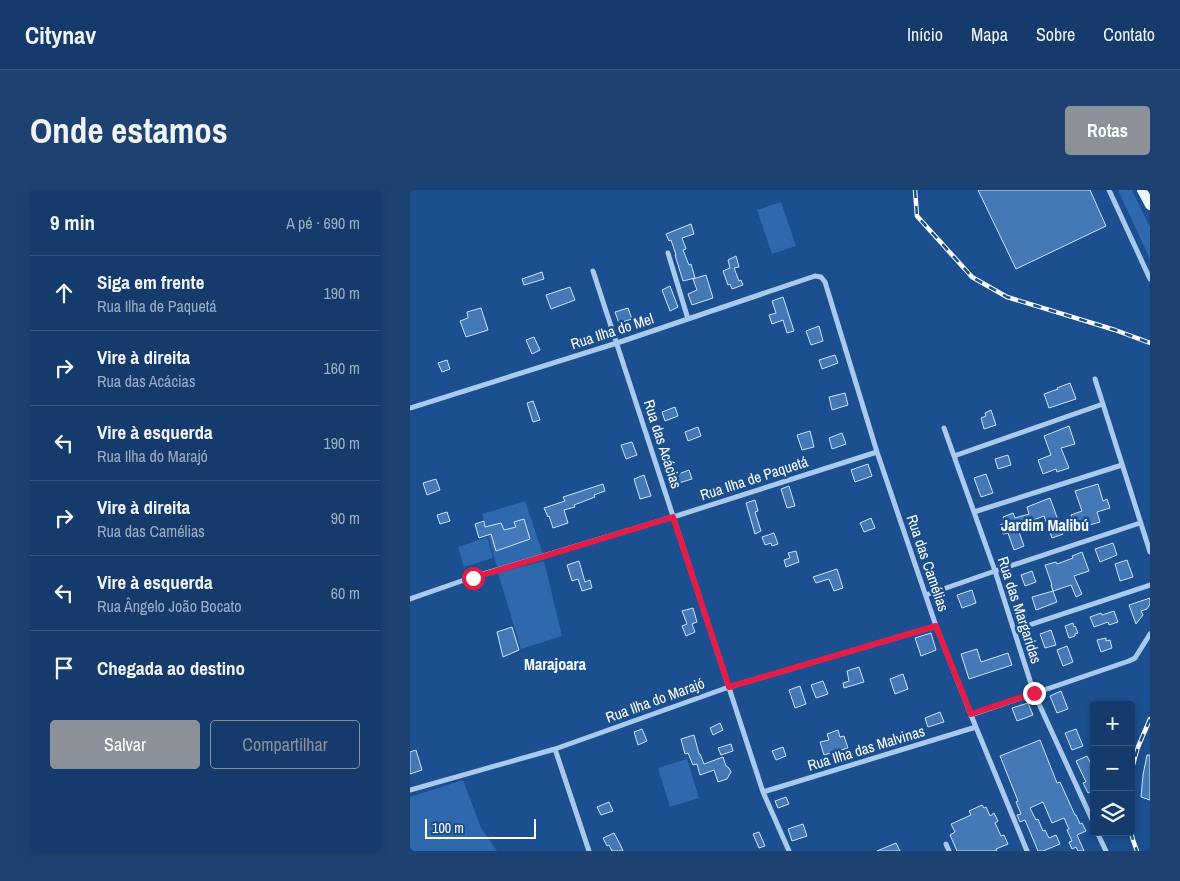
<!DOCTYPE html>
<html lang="pt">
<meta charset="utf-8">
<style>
:root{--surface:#143b6b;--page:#1d4271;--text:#f1f3f6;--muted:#9dadc1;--line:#33557e;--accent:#8c9099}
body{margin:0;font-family:"Archivo Narrow",sans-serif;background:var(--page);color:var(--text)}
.controls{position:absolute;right:15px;bottom:15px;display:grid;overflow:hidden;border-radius:5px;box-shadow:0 2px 8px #0003}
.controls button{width:45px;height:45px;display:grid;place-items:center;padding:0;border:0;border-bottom:1px solid var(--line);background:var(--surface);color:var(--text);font:25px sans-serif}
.scale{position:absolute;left:15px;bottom:12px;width:111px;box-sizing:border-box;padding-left:5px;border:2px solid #fff;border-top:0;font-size:14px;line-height:18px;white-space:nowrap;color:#fff;-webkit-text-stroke:4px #1b4f8f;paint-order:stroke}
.stop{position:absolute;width:15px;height:15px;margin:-11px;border:4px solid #e11d48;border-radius:50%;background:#fff}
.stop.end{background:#e11d48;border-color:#fff;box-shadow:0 1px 5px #0008}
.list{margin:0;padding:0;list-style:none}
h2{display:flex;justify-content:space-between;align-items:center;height:65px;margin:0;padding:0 20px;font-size:21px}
h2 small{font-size:16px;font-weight:400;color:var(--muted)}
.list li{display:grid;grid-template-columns:32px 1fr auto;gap:15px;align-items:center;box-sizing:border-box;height:75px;padding:0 20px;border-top:1px solid var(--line)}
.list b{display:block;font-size:19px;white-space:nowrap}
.list p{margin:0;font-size:16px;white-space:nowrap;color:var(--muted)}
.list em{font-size:16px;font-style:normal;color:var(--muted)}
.actions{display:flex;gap:10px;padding:15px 20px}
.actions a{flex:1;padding:11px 0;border:1px solid var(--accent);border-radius:5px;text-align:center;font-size:18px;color:var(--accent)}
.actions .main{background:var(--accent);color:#fff}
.icon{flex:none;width:28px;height:28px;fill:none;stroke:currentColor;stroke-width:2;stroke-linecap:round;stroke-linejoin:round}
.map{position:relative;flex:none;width:740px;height:661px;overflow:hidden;border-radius:5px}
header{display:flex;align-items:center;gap:30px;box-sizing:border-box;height:70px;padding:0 25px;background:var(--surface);border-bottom:1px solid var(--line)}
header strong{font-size:24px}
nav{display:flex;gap:28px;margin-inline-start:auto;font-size:18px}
.intro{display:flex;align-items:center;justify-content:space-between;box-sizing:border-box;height:120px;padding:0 30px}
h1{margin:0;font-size:35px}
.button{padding:12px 22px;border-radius:5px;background:var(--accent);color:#fff;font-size:18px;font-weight:700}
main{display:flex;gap:30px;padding:0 30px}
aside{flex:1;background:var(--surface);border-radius:5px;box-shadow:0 2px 8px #0003}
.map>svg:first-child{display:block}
.green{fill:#2e69ad}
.building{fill:#4478b7;stroke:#cfe3fa}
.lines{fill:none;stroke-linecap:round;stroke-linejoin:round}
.minor{stroke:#a9c9ee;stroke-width:5}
.primary{stroke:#f0f6ff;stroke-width:10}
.rail-casing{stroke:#fff;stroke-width:4.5}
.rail{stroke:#1b4f8f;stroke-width:2.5;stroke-dasharray:8;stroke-linecap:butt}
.route{stroke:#e11d48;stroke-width:6}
.labels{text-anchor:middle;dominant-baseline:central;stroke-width:5;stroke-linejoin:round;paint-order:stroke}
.street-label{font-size:15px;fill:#fff;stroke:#1b4f8f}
.neighbourhood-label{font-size:16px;font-weight:bold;fill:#fff;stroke:#1b4f8f}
</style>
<header>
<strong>Citynav</strong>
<nav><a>Início</a><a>Mapa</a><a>Sobre</a><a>Contato</a></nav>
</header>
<div class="intro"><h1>Onde estamos</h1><a class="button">Rotas</a></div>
<main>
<aside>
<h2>9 min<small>A pé · 690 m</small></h2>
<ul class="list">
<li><svg class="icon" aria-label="ahead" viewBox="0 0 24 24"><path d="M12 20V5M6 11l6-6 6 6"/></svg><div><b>Siga em frente</b><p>Rua Ilha de Paquetá</p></div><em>190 m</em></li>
<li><svg class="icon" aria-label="right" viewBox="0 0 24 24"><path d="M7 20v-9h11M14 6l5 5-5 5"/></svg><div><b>Vire à direita</b><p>Rua das Acácias</p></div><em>160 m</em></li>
<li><svg class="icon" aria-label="left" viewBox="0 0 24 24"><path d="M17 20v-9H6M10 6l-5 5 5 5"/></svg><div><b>Vire à esquerda</b><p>Rua Ilha do Marajó</p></div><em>190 m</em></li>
<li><svg class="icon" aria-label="right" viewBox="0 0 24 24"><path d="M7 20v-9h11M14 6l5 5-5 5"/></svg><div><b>Vire à direita</b><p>Rua das Camélias</p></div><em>90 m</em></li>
<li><svg class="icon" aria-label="left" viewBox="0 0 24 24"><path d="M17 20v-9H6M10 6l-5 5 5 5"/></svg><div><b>Vire à esquerda</b><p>Rua Ângelo João Bocato</p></div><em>60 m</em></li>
<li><svg class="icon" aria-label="arrive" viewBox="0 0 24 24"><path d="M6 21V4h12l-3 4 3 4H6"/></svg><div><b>Chegada ao destino</b></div></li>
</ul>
<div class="actions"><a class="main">Salvar</a><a>Compartilhar</a></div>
</aside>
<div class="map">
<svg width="740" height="661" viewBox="0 0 740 661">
<rect width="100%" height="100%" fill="#1b4f8f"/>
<path class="green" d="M708,0H722L740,37V69Z
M371,12L386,56L362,64L347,20Z
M115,311L133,364L87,377L72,324Z
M77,347L83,368L54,377L48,357Z
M134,371L152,446L111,459L88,383Z
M277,569L289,608L260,617L248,578Z
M53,590L71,638L87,661H0V607Z"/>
<path class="building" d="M568,0H680L696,36L606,79Z
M281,34L284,44L272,48L276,59L273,60L279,75L281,74L285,88L273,91L265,65H266L261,50L259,51L256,44Z
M326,66L329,77L324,78L329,91L331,90L333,95L322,99L320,94L318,95L313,81L320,78L318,70Z
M132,82L134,89L114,95L112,89Z
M296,85L303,108L282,115L278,104L287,100L283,89Z
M260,96L268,117L260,121L252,100Z
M160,97L165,110L141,119L136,105Z
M373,107L384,141L377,143L373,130L362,134L359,125L366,123L362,111Z
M71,118L78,140L56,147L50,131L58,128L57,122Z
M218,118L222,129L209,133L205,122Z
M409,136L413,151L401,155L396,141Z
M124,147L130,160L122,164L116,150Z
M425,165L428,173L412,179L409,170Z
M37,170L40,179L32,182L28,173Z
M660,193L666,209L639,218L634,204L648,199L647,198Z
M435,203L438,215L422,220L419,207Z
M123,211L130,230L123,232L117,213Z
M265,217L268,226L255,231L252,222Z
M581,220L586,235L574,239L571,228L576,226L575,223Z
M659,236L665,254L651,258L659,278L647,282L646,279L633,284L628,270L641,265L634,246Z
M288,237L291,246L278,251L275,242Z
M400,241L404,257L392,260L387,245Z
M432,243L436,254L422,259L419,248Z
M222,252L227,265L216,269L211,255Z
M598,265L601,275L588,279L585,269Z
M458,274L462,286L445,292L441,280Z
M279,280L282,289L269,293L266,285Z
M576,284L583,303L571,307L564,288Z
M234,285L241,306L230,309L224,289Z
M26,289L30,300L17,305L13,293Z
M193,294L195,301L184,305L185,307L164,315L165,317L154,320L158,333L143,338L139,326L138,327L134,318L155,311L153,307Z
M688,294L693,311L697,309L700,318L687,322L690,332L666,339L661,325L672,321L665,301Z
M379,296L385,316L377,318L371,299Z
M640,308L653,344L642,348L634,326L621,331L622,334L608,339L614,356L604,360L598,343L593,344L590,335L595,333L593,327L603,323L605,328L619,324L617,317Z
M345,310L348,321L345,322L351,341L345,344L336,313Z
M37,322L40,331L30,334L27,325Z
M461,328L465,338L454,342L450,333Z
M114,329L120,349L86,361L81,344L69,348L65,334L74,331L75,337L91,333L94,340L106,337L104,332Z
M364,343L368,354L362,356L361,353L355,355L352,347Z
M703,353L707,365L690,372L685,359Z
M386,361L389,372L376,377L374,370L380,368L378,363Z
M672,362L679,381L664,386L672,404L666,407L661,395L643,401L641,395H642L635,375L646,372L647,374L663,368L662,366Z
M717,370L723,387L710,391L705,374Z
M169,371L175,392L180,390L182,398L172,401L168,389L162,391L157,375Z
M427,379L433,398L424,401L419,389L406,393L403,387Z
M622,381L626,392L615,396L611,385Z
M562,400L566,413L552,418L547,405Z
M643,401L647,412L626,420L622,407Z
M740,408V414L737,419L731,421L733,425L726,434L719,415Z
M283,418L287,432L282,434L285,442L276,446L272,436L277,434L272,421Z
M704,421L708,432L699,435L698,432L684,437L680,427L691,423L692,425Z
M663,433L664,437L665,436L668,443L665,444V446L659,448L655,436Z
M102,437L109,460L93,467L87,442Z
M641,440L646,455L635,458L630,444Z
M521,443L526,460L511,466L505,448Z
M696,448V451L700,450L702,458L691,462L687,450Z
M657,456L663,472L653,476L647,460Z
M567,459L571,472L598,463L602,475L559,489L551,464Z
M449,477L454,492L434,498L433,493L439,491L437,481Z
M493,484L498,499L485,504L480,489Z
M413,491L418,504L406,508L401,495Z
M390,496L396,514L385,518L379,500Z
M651,501L658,519L647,523L640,506Z
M618,513L623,525L607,531L602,518Z
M530,522L534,532L518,537L515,528Z
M310,533L313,540L303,545L300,538Z
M232,539L237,551L228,555L224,542Z
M666,539L673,556L662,560L655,543Z
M428,540L430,547L434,546L438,558L414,565L410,552L419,550L417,544Z
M284,545L289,564H290L294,574L313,567L316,576L319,578L321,582L317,589L308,592L304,580L290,585L287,574L283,575L278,563L275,564L271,549Z
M630,550L647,593L650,592L665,625H666L670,634L672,633L676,641L667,645L674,661H668L666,657L662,659L659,652L662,651L657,640L659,639L654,628L642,633L633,612L620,618L626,630L628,629L633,641L635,640L639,648L646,645L650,654L633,661H628L615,630L610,632L607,625L611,624L606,612L608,611L590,566Z
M321,554L323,561L311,565L308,558Z
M373,557L376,566L366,570L362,561Z
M6,560L12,580L0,584V562Z
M737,565H740V610L731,607L733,585Z
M677,566L684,580V600L678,603L673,593L676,592L666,571Z
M376,607L379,614L368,618L365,611Z
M199,612L203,621L191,625L187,617Z
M572,615L574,618L576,617L580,626L584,623L588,631L585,633L591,646L594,645L598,654L586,659L587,661H547L540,645L545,642L541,634L561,625L559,621Z
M393,634L397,646L382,651L378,639Z
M349,642L355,656L349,658L343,644Z
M204,643L210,654L213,661H202L199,655L197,656L193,648Z
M486,653L490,661H467Z"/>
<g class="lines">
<path class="minor" d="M699,0L740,89
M258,63L278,129
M183,81L353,602L379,661
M685,189L740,362
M0,218L207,153L405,86L411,87L415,92L467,262L526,436L561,525L617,661
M534,238L585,381L624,503L684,634
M544,266L693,214
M564,322L712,275
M516,405L585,381L730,333
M0,409L63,387L263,327L467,262
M604,440L740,395
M561,525L719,471L725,468L740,444
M145,559L179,661
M0,600L145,559L319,497L526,436
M353,602L566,537
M687,642L696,661
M536,654L539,661"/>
<path class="primary" d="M732,0L740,15"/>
<g class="rail-casing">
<path id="rail" d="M505,0L507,26L562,87L597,107L705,140L740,153
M721,582L728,557L740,529
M721,642L723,650L727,661"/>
</g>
<use href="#rail" class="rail"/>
</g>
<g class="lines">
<path class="route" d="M63,388L263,327L319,497L526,436L561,524L624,503"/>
</g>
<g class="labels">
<g class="street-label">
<text transform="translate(202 141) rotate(-18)">Rua Ilha do Mel</text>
<text transform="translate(253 254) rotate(72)">Rua das Acácias</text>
<text transform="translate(344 288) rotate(-18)">Rua Ilha de Paquetá</text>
<text transform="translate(518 373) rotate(71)">Rua das Camélias</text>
<text transform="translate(610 420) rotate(72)">Rua das Margaridas</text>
<text transform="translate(245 510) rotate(-20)">Rua Ilha do Marajó</text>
<text transform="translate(456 558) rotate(-17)">Rua Ilha das Malvinas</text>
</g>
<g class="neighbourhood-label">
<text x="635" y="335">Jardim Malibú</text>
<text x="145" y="474">Marajoara</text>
</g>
</g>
</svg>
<div class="controls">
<button>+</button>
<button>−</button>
<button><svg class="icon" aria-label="layers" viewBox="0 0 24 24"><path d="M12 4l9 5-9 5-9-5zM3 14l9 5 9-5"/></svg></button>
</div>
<div class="scale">100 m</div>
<div class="stop" style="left:63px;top:388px"></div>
<div class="stop end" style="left:624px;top:503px"></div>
</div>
</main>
